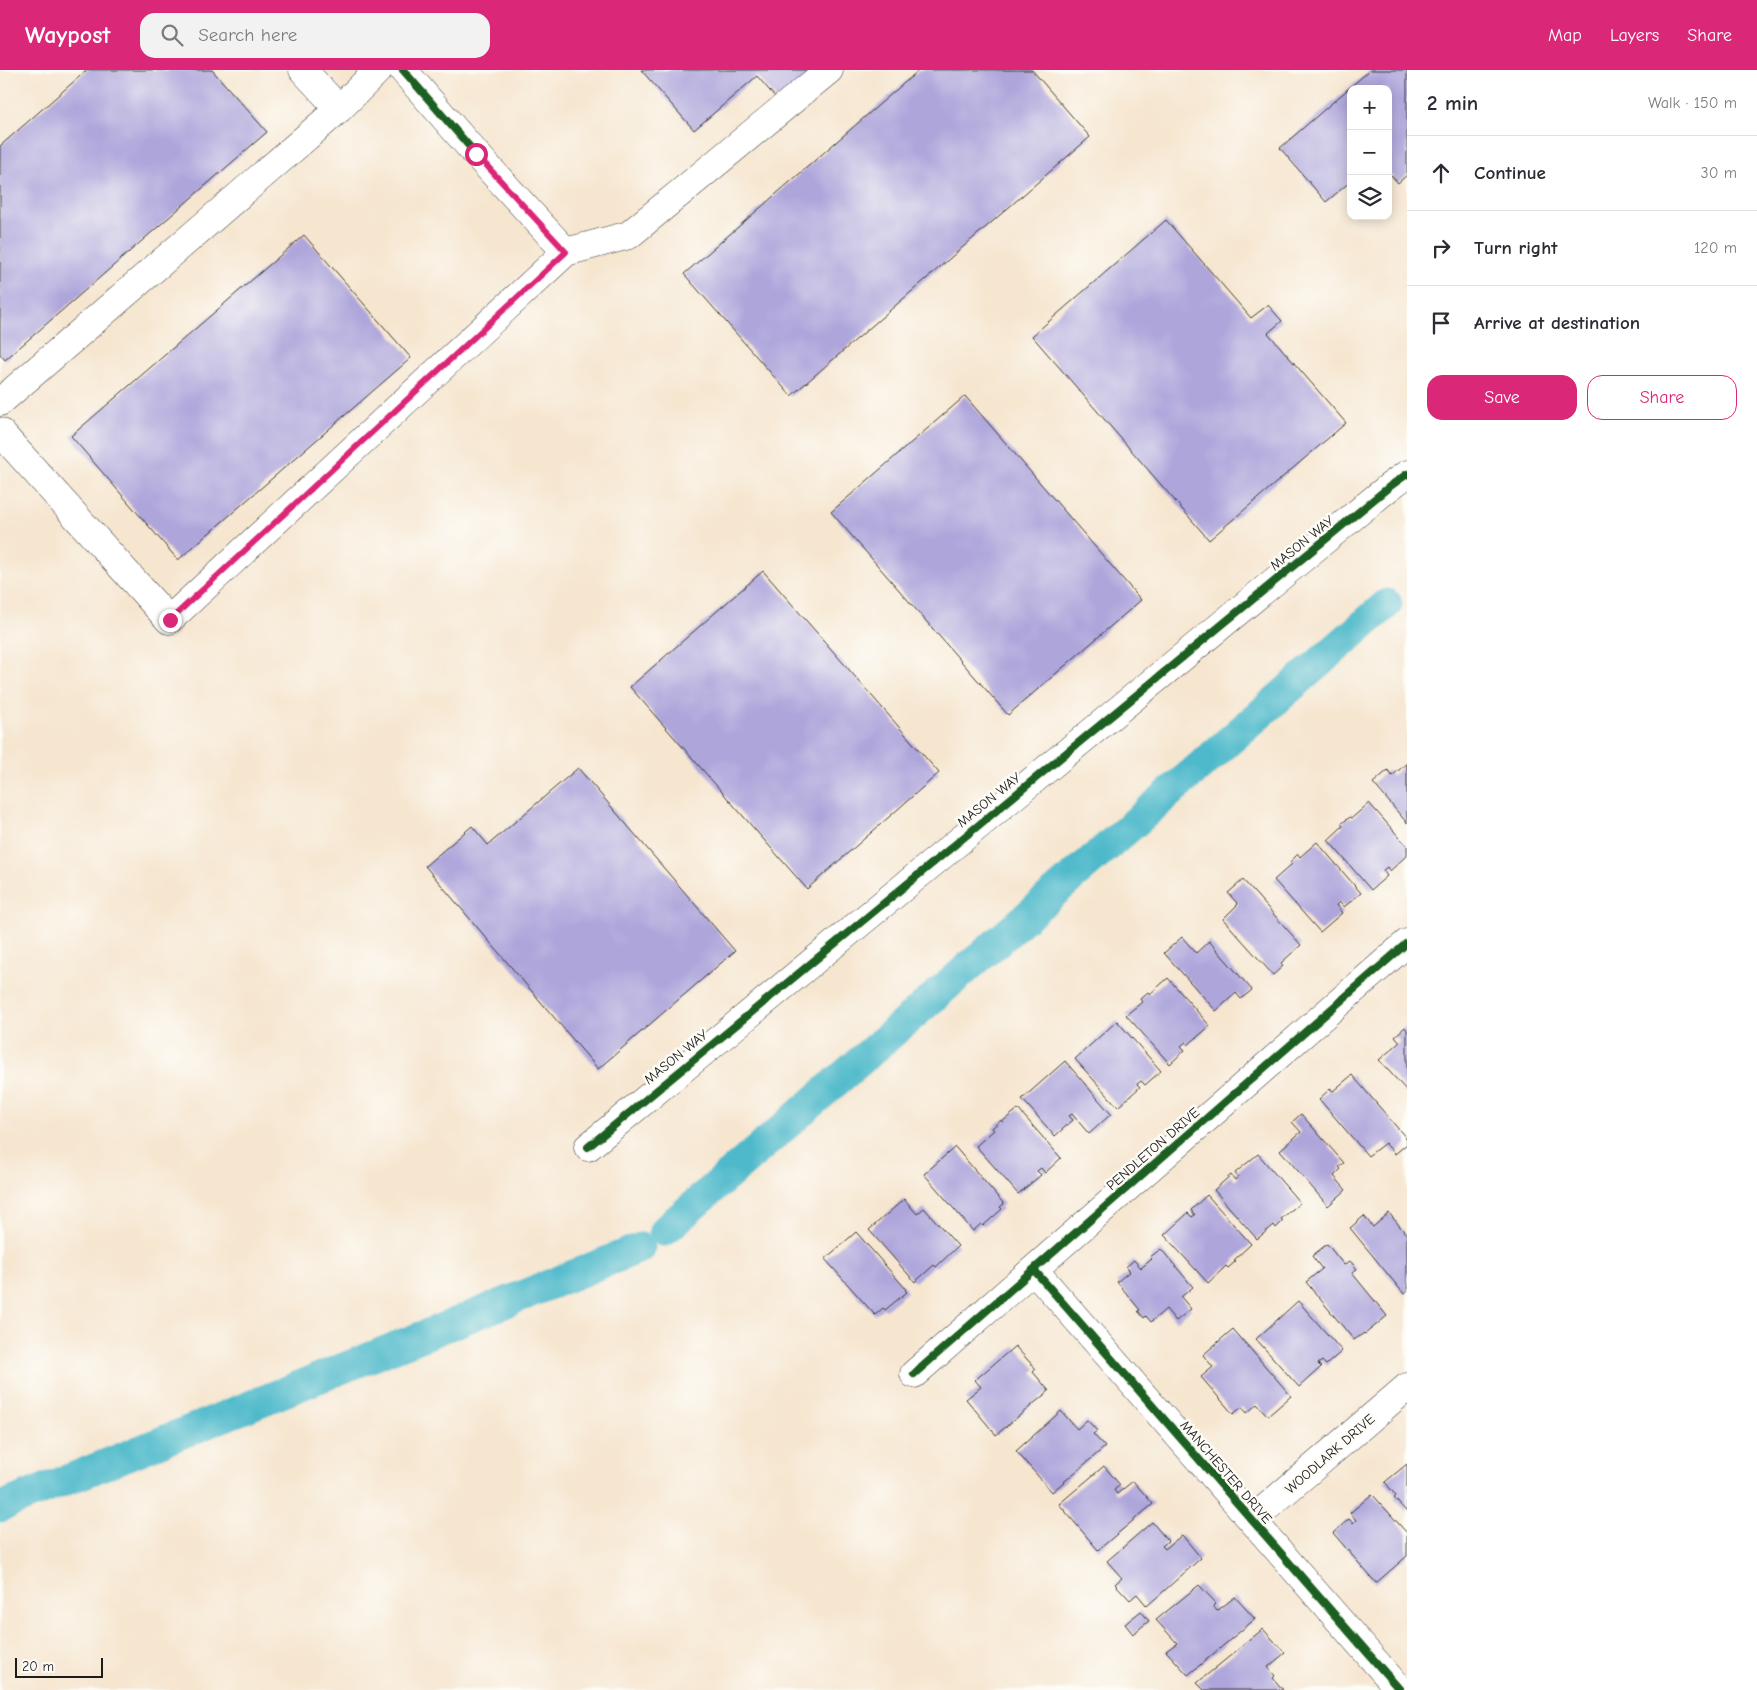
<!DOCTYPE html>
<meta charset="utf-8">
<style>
:root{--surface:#fff;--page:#f2f2f3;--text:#2b2b33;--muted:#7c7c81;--line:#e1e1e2;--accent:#db2777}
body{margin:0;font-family:"Comic Neue",sans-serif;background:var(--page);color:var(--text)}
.controls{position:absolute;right:15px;top:15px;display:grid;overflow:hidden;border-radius:10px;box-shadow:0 2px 12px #0003}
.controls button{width:45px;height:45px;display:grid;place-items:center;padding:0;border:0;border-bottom:1px solid var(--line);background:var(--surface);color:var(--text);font:25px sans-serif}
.scale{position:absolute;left:15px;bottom:12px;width:88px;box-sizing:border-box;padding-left:5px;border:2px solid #1c1c1c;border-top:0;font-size:14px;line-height:18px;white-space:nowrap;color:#1c1c1c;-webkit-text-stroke:4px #fdfcf7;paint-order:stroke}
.stop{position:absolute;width:15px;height:15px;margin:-11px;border:4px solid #db2777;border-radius:50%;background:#fff}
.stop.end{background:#db2777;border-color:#fff;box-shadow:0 1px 5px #0008}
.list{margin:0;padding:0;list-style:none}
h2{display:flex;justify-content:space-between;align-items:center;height:65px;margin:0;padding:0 20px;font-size:21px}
h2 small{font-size:16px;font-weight:400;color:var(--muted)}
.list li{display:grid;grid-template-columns:32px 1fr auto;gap:15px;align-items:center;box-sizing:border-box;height:75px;padding:0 20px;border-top:1px solid var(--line)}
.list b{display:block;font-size:19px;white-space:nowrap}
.list em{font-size:16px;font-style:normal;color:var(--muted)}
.actions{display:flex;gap:10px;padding:15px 20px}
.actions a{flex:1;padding:11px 0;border:1px solid var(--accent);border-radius:15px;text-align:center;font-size:18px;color:var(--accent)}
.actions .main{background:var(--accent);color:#fff}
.icon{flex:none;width:28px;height:28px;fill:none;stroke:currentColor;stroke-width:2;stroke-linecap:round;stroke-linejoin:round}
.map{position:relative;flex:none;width:1407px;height:1620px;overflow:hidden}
header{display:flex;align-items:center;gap:30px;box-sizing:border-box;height:70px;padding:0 25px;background:var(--accent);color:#fff}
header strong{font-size:24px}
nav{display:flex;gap:28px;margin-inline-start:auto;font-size:18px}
.search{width:350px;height:45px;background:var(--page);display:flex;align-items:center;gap:12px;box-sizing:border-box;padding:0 18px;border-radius:15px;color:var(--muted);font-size:19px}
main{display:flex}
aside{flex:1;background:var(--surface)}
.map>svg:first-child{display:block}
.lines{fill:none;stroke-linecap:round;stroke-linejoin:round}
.canal{stroke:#4db9ca;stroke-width:31}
.building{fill:#aea6db}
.minor-casing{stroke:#3d3a37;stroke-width:29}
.minor{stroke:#fff;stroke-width:28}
.cycleway-casing{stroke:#fdfcf7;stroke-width:11}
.cycleway{stroke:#1b5e20;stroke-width:8}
.route{stroke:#db2777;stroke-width:6}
.labels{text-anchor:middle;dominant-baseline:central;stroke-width:5;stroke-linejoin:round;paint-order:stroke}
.street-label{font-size:14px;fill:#1c1c1c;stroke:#fdfcf7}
</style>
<header>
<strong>Waypost</strong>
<div class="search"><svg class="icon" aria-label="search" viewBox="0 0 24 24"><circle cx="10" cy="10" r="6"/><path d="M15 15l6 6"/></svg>Search here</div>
<nav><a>Map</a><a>Layers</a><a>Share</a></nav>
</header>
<main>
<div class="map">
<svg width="1407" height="1620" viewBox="0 0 1407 1620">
<rect width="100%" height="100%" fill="#fdfcf7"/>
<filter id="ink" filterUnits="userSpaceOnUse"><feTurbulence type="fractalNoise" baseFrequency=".02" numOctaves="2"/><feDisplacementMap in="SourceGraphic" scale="10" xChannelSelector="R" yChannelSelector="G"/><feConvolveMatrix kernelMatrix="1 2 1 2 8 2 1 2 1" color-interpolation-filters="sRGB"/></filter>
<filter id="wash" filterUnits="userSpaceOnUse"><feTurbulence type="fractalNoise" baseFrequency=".0096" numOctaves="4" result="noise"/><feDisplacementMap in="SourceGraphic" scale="20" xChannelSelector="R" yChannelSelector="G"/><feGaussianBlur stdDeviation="1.12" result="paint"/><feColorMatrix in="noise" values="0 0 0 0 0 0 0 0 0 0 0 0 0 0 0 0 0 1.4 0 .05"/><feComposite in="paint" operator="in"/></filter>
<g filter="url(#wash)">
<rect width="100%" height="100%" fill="#f6e6d0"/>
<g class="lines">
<path class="canal" d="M664,1161L1387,534
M0,1437L640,1178"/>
</g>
<g id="blocks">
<path class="building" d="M87,0H212L267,62L5,290L0,284V76Z
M641,0H822L782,35L757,6L694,60Z
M919,0H1032L1090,67L791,326L684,204Z
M1370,0H1407V105L1398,113L1388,102V19H1351V111L1326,132L1280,78Z
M1166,150L1251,248L1268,235L1282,251L1268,263L1346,353L1209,470L1032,266Z
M304,165L411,288L178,490L71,366Z
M965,326L1141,530L1008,645L831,442Z
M763,501L939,703L807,819L630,617Z
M1407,693V753L1373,713L1388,700L1392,706Z
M578,698L735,881L598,999L425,796L472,756L488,775Z
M1369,733L1407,776V785L1390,801L1387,797L1383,800L1387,806L1371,820L1328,770L1343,756L1341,754L1350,747L1352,748Z
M1317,772L1361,823L1344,837L1339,832L1336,835L1342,843L1320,862L1274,810L1292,794L1290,792L1298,784L1300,787Z
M1243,810L1301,875L1281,893L1283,896L1273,905L1223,849L1238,834L1228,823Z
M1182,867L1196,883L1209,871L1252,920L1241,929L1236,923L1216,941L1164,883Z
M1168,908L1210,956L1188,975L1186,972L1181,976L1185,980L1170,994L1126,945L1142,932L1140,929L1148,922L1150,924Z
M1117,951L1161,1001L1145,1015L1141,1011L1137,1014L1140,1017L1118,1037L1075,989Z
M1405,957L1407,960V1021L1379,990L1400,972L1395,966Z
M1065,991L1111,1044L1089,1064L1072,1044L1069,1046L1073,1050L1055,1066L1022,1029Z
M1352,1005L1407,1069V1074L1395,1084L1385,1073L1368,1086L1319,1029L1330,1019L1333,1021Z
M1018,1039L1061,1088L1045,1103L1041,1098L1037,1101L1041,1105L1018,1124L976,1076L994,1060L992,1058L1001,1050L1002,1052Z
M1301,1044L1344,1093L1339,1097L1341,1099L1334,1106L1346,1120L1328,1136L1280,1080L1301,1062L1292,1052Z
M955,1077L1004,1134L1000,1137L1002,1139L983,1156L981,1154L973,1161L924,1104Z
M1258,1084L1300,1133L1281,1149L1283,1151L1276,1158L1274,1155L1257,1169L1214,1120L1231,1105L1235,1110L1238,1107L1235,1103Z
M1207,1125L1251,1174L1234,1190L1236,1191L1228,1198L1226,1196L1208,1213L1164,1165L1188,1143L1192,1147L1195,1145L1191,1140Z
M904,1129L917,1144L924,1138L958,1176L936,1197L934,1195L915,1212L869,1160Z
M1389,1143L1407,1165V1222L1404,1224L1350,1158L1364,1146L1373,1157Z
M856,1162L906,1219L905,1220L907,1222L885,1240L883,1238L875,1245L825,1189Z
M1327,1174L1344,1195L1350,1191L1357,1199L1352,1203L1387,1246L1365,1264L1364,1263L1354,1270L1306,1212L1322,1199L1312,1186Z
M1161,1179L1193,1217L1181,1227L1191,1239L1176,1251L1166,1239L1151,1252L1146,1246L1144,1248L1138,1241L1140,1240L1117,1212L1130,1201L1126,1197L1134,1190L1141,1198L1152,1189L1150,1187Z
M1298,1231L1342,1281L1326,1295L1322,1291L1318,1294L1321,1297L1299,1317L1256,1269Z
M1233,1259L1291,1326L1268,1346L1257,1334L1247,1343L1242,1337L1233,1344L1201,1307L1213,1297L1203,1285Z
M1015,1276L1036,1299L1033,1302L1049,1321L996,1365L966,1329L981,1317L975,1310Z
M1061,1341L1077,1359L1087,1350L1097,1361L1093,1364L1105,1377L1052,1422L1016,1381Z
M1407,1394V1442L1394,1428L1396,1426L1385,1412Z
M1104,1396L1120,1415L1114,1420L1117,1424L1133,1411L1153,1434L1098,1480L1059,1434Z
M1372,1424L1407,1463V1486L1376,1513L1333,1463L1349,1449L1353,1453L1356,1450L1350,1443Z
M1152,1452L1168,1471L1162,1476L1165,1479L1182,1465L1201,1488L1147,1536L1137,1524L1130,1530L1115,1514L1122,1508L1107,1491Z
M1199,1515L1216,1533L1213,1536L1217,1541L1235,1527L1255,1549L1188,1605L1166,1581L1177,1573L1156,1550Z
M1141,1541L1149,1551L1133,1564L1125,1554Z
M1263,1559L1285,1583L1268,1597L1275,1606L1273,1608L1283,1620H1204L1197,1613Z"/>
</g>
</g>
<g filter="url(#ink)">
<use href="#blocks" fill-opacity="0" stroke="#3d3a37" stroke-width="1"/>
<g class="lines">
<g class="minor-casing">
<path id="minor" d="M339,39L378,0
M566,182L629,165L829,0
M0,332L339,39L303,0
M0,362L169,550L566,182L476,84L403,0
M588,1077L1389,417L1407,404
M1034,1200L1400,1620
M914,1304L1407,873
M1252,1450L1407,1317"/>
</g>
<use href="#minor" class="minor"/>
<g class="cycleway-casing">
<path id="cycleway" d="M403,0L476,84
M588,1077L1389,417L1407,404
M1034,1200L1400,1620
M914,1304L1407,873"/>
</g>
<use href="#cycleway" class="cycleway"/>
</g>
</g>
<g class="lines" filter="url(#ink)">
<path class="route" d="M170,550L566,182L476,84"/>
</g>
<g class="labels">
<g class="street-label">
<text transform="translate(1302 473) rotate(-39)">MASON WAY</text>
<text transform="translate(989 730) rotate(-39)">MASON WAY</text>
<text transform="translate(676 987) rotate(-39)">MASON WAY</text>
<text transform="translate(1153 1079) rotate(-41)">PENDLETON DRIVE</text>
<text transform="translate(1330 1384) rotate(-41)">WOODLARK DRIVE</text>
<text transform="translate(1226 1402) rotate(49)">MANCHESTER DRIVE</text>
</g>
</g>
</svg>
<div class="controls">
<button>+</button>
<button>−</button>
<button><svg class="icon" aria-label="layers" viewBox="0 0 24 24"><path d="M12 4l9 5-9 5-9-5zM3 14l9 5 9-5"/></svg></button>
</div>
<div class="scale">20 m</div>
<div class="stop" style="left:476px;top:84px"></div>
<div class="stop end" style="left:170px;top:550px"></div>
</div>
<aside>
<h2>2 min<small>Walk · 150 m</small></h2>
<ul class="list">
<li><svg class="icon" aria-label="ahead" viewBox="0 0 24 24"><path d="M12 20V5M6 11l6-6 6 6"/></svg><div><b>Continue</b></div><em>30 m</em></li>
<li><svg class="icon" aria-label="right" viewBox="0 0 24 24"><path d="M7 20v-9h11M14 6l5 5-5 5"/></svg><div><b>Turn right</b></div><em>120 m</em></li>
<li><svg class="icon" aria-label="arrive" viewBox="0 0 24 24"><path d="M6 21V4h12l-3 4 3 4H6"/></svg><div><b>Arrive at destination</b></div></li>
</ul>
<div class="actions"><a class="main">Save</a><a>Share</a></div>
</aside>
</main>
